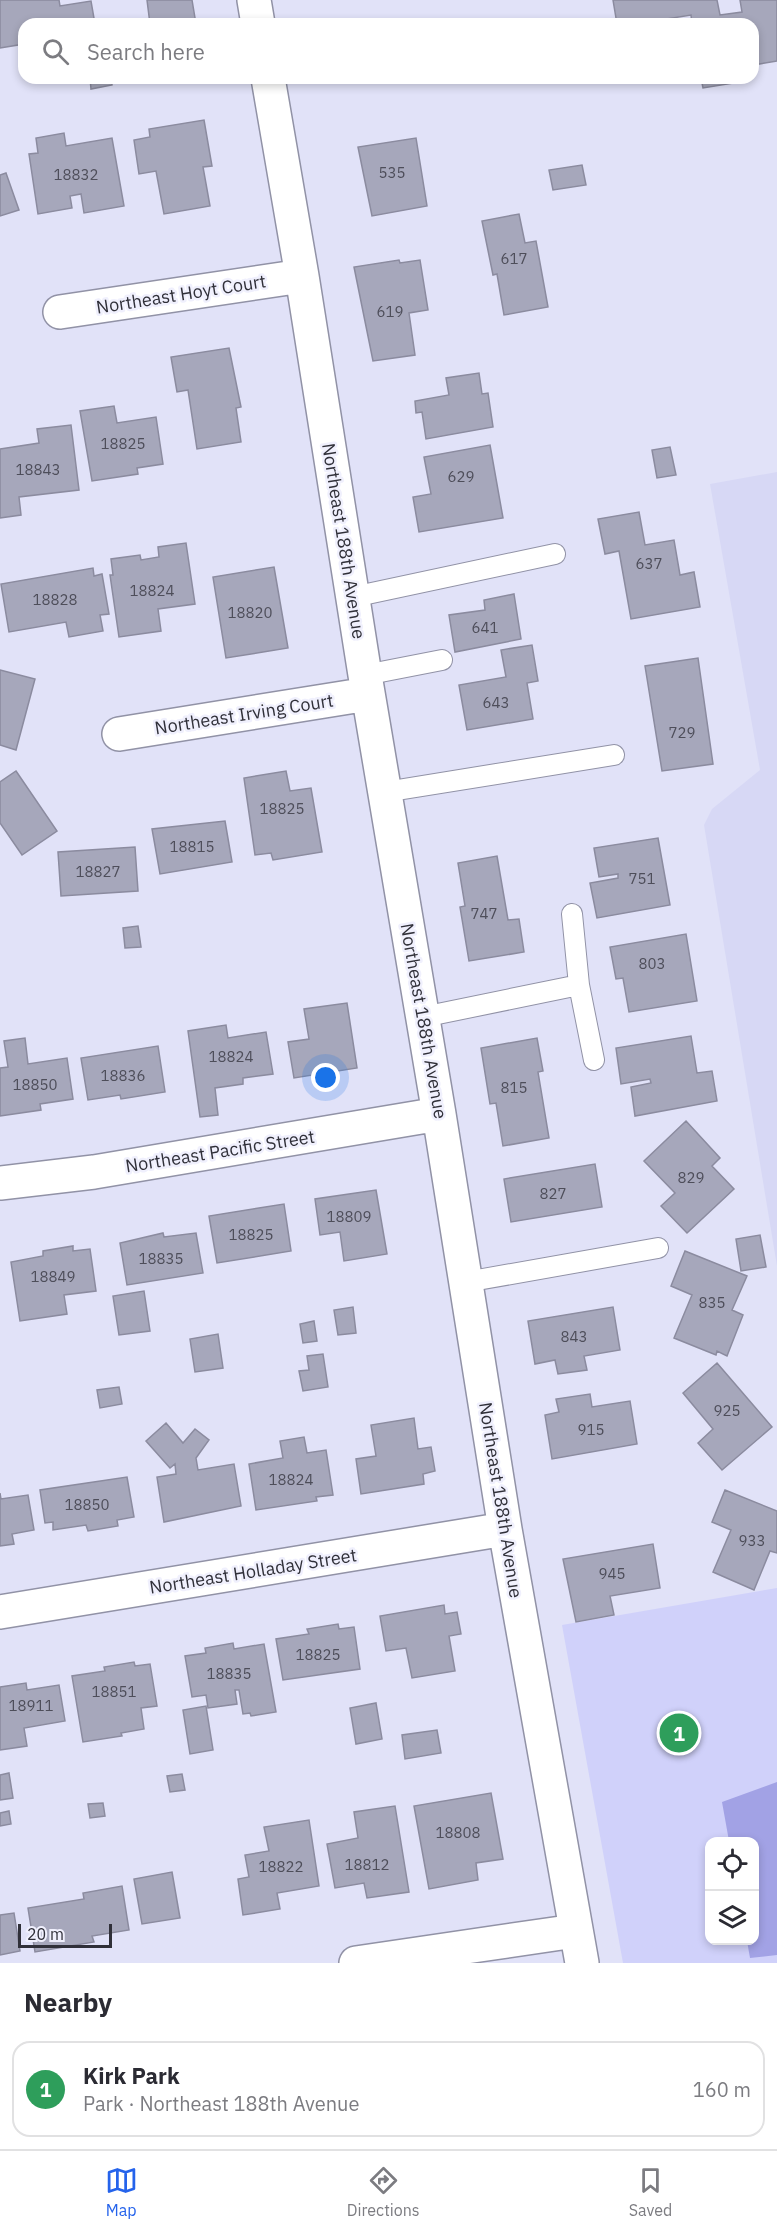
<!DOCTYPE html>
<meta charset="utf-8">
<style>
:root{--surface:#fff;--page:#f2f2f3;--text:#2b2b33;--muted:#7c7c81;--line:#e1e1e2;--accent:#2563eb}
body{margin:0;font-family:"IBM Plex Sans",sans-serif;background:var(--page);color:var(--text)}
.controls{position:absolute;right:18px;bottom:18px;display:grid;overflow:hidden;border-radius:12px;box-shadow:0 3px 9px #0003}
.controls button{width:54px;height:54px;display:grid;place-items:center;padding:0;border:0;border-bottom:2px solid var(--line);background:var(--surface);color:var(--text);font:30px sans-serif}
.scale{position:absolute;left:18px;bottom:15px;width:94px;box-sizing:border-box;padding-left:6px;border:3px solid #303039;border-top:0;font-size:16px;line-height:21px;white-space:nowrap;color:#303039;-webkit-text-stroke:4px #f0f0fd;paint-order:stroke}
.you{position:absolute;left:326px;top:1078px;width:21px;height:21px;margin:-15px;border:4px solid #fff;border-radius:50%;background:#1a73e8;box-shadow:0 0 0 9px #1a73e833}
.badge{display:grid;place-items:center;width:39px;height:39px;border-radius:50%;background:var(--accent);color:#fff;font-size:20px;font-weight:700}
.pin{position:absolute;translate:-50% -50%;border:3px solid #fff;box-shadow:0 2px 6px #0006}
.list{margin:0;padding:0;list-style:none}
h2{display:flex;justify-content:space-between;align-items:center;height:78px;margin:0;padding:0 24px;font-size:26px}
h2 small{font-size:20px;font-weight:400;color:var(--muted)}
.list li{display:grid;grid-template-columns:39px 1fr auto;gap:18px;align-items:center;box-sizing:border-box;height:96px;margin:0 12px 12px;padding:0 12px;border:2px solid var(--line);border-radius:18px}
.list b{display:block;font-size:22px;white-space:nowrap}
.list p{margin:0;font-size:20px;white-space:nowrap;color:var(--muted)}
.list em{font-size:20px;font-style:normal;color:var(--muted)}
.icon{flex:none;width:33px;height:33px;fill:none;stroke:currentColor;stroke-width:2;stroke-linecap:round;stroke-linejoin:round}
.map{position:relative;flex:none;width:777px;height:1963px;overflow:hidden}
.search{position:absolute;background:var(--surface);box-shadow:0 3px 9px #0003;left:18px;right:18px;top:18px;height:66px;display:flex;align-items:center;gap:15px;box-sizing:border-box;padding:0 21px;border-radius:18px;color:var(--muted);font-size:22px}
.sheet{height:186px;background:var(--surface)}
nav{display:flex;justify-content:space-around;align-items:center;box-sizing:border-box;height:84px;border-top:2px solid var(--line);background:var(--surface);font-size:16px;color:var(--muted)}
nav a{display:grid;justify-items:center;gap:3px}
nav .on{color:var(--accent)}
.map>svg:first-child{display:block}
.built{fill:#d7d8f5}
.green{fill:#d0d1fa;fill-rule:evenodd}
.forest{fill:#a2a2e5}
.building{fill:#a6a7bb;stroke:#8b8b9f;stroke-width:1.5}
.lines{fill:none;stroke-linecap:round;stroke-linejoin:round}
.lane-casing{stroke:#9192a6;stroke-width:22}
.street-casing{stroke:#9192a6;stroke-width:36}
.lane{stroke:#fff;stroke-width:20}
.street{stroke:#fff;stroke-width:33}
.labels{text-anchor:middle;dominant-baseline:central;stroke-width:5;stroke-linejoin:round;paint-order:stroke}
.number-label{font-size:15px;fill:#4e4e5a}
.street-label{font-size:18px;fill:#303039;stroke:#f0f0fd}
</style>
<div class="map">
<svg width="777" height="1963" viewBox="0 0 777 1963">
<rect width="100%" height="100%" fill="#e1e2f8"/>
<path class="built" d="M777,472V1266L704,825L712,809L760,770L710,484Z"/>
<path class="green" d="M777,1588V1963H623L562,1625ZM710,1842H754V1940H710Z"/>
<path class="forest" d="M777,1782V1955L750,1958L747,1941L754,1940V1842L729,1841L722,1802Z"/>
<path class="building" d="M0,0H59L60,6L91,1L95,24H24V44L0,48Z
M147,0H192L196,24H150Z
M613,0H717L720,15L742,12L740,0H777V61L753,65V24H692L691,15L635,24H617Z
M90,78H111L112,85L91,89Z
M701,78H733L734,83L703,88Z
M204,120L212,166L203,167L210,206L164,214L156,171L139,174L134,140L150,137L149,129Z
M64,133L66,146L112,138L124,206L84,213L81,194L70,196L72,208L38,214L29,154L38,153L36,138Z
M416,138L427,206L372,216L358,147Z
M582,165L586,185L553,190L549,170Z
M6,173L19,210L0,216V175Z
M519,214L525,243L536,241L548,307L504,315L497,274L493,275L482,221Z
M399,260L400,263L420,260L428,310L409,313L415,355L373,361L354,267Z
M229,348L241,407L236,408L241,442L197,449L188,390L177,392L171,357Z
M479,373L482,394L488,393L493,427L426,439L422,412L416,413L415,401L449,395L446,378Z
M114,406L117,423L156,417L163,464L137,468L138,474L92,481L80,411Z
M71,425L79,490L19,497L21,515L0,518V449L39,443L37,429Z
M490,445L503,518L419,532L413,497L431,494L424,457Z
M670,447L676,475L657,478L652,450Z
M639,512L645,545L674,540L680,575L694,572L700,607L631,619L619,551L605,554L598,519Z
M186,543L195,604L158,609L161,631L119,637L110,575H113L111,559L140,555L141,560L159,557L158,547Z
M274,567L288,648L226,658L213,577Z
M93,568L94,576L102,574L109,614L100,615L103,631L69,637L66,622L9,632L1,584Z
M514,594L521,639L455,652L449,615L485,610L484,600Z
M532,645L538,681L527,683L533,719L467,730L459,685L506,677L501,650Z
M698,658L713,764L662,771L645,666Z
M0,670L35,679L16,750L0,745Z
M16,771L57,831L22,855L0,823V782Z
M286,771L290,791L311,788L322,852L273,860L271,853L255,855L244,778Z
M225,821L232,862L160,874L152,829Z
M658,838L670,905L597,918L590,883L618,878V874L599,877L594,848Z
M135,847L138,891L61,896L58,852Z
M497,856L508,920L519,919L524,952L469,961L460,907L465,906L458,863Z
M138,926L141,947L125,948L123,928Z
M686,934L697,1001L629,1012L623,978L616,979L610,947Z
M347,1003L357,1068L294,1078L288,1042L309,1039L304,1009Z
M226,1025L228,1038L266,1032L273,1074L243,1078V1084L215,1088L218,1115L200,1117L188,1031Z
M691,1036L697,1073L712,1071L717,1101L635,1116L631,1087L651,1083L650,1079L621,1084L616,1048Z
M25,1038L28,1064L67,1058L73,1099L40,1104L41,1110L0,1116V1068L8,1067L4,1041Z
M537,1038L543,1071L538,1072L549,1138L503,1146L496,1103L490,1104L481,1048Z
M158,1046L165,1092L121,1099L120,1095L88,1100L81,1058Z
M686,1121L720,1158L712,1166L734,1189L687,1233L661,1206L675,1193L644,1161Z
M595,1164L602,1207L511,1222L504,1179Z
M376,1190L387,1254L344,1261L340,1232L320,1235L315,1199Z
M284,1204L291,1251L217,1263L209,1216Z
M163,1233L164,1237L196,1233L203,1273L127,1285L120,1243Z
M760,1235L766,1267L741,1271L736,1239Z
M73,1246V1251L90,1249L96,1291L64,1295L67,1314L20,1321L11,1262L43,1256V1251Z
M685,1251L747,1276L732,1310L743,1315L727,1356L717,1351L716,1355L674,1338L692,1295L671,1286Z
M144,1291L150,1331L119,1335L113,1296Z
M353,1307L356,1333L338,1335L334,1310Z
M613,1307L620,1350L584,1356L587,1370L558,1374L555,1360L535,1364L528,1321Z
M314,1321L317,1341L303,1343L300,1324Z
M218,1334L223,1368L195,1372L190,1339Z
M323,1354L328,1387L303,1391L299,1371L309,1370L307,1356Z
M717,1363L772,1427L722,1470L698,1443L713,1429L683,1393Z
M119,1387L122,1404L100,1408L97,1390Z
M590,1394L592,1407L630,1401L637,1444L552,1459L545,1415L559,1412L556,1399Z
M414,1418L418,1449L431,1447L435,1471L423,1474L424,1484L361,1494L356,1459L376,1456L371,1425Z
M166,1423L183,1443L195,1429L209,1440L196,1458L198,1470L234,1464L241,1506L164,1522L157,1477L176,1474L175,1464L170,1468L146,1441Z
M304,1437L307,1453L326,1450L333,1495L316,1497L317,1501L256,1510L249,1464L283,1458L280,1441Z
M127,1477L134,1517L117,1520L118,1526L88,1531L86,1525L53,1530V1522L45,1523L40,1490Z
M725,1490L777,1511V1553L770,1551L754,1590L713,1572L731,1530L712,1522Z
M0,1493L1,1499L28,1495L34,1530L12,1534L14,1544L0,1546Z
M653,1544L660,1588L610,1596L614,1615L576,1622L563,1559Z
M444,1605L445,1614L457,1612L461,1634L449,1636L455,1671L412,1678L406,1648L386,1651L380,1616Z
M338,1624L339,1629L354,1627L360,1669L283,1680L276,1639L309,1634L307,1629Z
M233,1643L234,1649L264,1644L276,1712L251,1716L250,1713L243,1714L239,1690H235L237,1704L208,1708L206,1695L192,1697L185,1656L206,1653L205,1648Z
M134,1662L135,1666L150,1664L157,1706L141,1708L144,1729L121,1733L122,1736L83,1742L72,1676L105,1671L104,1667Z
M26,1683L27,1690L59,1685L65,1721L24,1728L27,1746L0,1750V1687Z
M376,1703L382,1739L356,1744L350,1708Z
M206,1706L213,1750L190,1754L183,1710Z
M437,1730L441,1753L405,1759L402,1735Z
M9,1773L13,1798L0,1800V1775Z
M182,1774L185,1790L170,1792L167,1776Z
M491,1793L503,1859L476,1863L478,1880L429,1889L414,1806Z
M103,1803L105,1816L90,1818L88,1804Z
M395,1806L409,1892L367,1898L364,1883L335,1888L327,1844L358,1838L354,1812Z
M9,1811L11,1824L0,1826V1813Z
M309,1820L319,1886L277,1893L280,1909L243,1915L238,1879L249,1877L245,1855L269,1851L264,1827Z
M172,1872L180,1918L142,1924L134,1879Z
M122,1886L129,1930L92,1936L94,1942L35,1952L28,1908L84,1899L83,1893Z
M14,1913L20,1951L0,1955V1915Z"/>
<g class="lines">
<g class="lane-casing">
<path id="lane" d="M353,597L555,554
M365,675L442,660
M385,792L614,755
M572,914L579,985
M423,1017L579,985L594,1060
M466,1282L658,1248"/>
</g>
<g class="street-casing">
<path id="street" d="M254,0L258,24
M268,78L302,276L365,675L439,1114L505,1529L582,1963
M60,312L302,276
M119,734L368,694
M0,1183L94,1172L439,1114
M0,1612L505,1529
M356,1963L575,1931"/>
</g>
<use href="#lane" class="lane"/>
<use href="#street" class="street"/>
</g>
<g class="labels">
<g class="number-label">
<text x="392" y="172">535</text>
<text x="76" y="174">18832</text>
<text x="514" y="258">617</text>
<text x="390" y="311">619</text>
<text x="123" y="443">18825</text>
<text x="38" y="469">18843</text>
<text x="461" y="476">629</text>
<text x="649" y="563">637</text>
<text x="152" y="590">18824</text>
<text x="55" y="599">18828</text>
<text x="250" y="612">18820</text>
<text x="485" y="627">641</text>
<text x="496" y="702">643</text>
<text x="682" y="732">729</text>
<text x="282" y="808">18825</text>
<text x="192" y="846">18815</text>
<text x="98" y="871">18827</text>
<text x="642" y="878">751</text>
<text x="484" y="913">747</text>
<text x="652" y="963">803</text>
<text x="231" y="1056">18824</text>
<text x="123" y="1075">18836</text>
<text x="35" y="1084">18850</text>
<text x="514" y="1087">815</text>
<text x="691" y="1177">829</text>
<text x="553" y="1193">827</text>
<text x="349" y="1216">18809</text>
<text x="251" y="1234">18825</text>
<text x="161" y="1258">18835</text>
<text x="53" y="1276">18849</text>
<text x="712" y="1302">835</text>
<text x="574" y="1336">843</text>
<text x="727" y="1410">925</text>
<text x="591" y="1429">915</text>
<text x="291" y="1479">18824</text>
<text x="87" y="1504">18850</text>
<text x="752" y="1540">933</text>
<text x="612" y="1573">945</text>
<text x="318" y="1654">18825</text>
<text x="229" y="1673">18835</text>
<text x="114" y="1691">18851</text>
<text x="31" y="1705">18911</text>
<text x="458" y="1832">18808</text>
<text x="367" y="1864">18812</text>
<text x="281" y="1866">18822</text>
</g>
<g class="street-label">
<text transform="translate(181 294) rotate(-9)">Northeast Hoyt Court</text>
<text transform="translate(344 541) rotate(81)">Northeast 188th Avenue</text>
<text transform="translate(244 714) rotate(-9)">Northeast Irving Court</text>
<text transform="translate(424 1021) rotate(80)">Northeast 188th Avenue</text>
<text transform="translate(220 1151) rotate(-9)">Northeast Pacific Street</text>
<text transform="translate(501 1500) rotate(81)">Northeast 188th Avenue</text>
<text transform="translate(253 1571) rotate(-9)">Northeast Holladay Street</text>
</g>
</g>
</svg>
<div class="controls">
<button><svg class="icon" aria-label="locate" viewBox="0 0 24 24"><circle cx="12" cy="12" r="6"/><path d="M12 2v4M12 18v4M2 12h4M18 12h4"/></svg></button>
<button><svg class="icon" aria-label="layers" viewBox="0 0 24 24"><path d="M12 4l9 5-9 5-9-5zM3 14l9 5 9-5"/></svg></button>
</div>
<div class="scale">20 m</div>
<div class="you"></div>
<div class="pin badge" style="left:679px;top:1733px;background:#2e9e5b">1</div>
<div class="search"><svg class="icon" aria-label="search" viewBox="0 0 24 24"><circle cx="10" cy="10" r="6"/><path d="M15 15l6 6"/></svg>Search here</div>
</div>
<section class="sheet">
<h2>Nearby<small></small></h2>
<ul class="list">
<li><span class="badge" style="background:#2e9e5b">1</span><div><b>Kirk Park</b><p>Park · Northeast 188th Avenue</p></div><em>160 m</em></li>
</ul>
</section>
<nav>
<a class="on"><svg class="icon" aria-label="map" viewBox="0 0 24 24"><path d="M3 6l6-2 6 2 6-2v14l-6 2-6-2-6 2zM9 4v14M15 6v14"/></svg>Map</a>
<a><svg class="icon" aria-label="directions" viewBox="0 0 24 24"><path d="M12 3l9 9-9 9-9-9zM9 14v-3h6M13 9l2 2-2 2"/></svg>Directions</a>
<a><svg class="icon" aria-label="saved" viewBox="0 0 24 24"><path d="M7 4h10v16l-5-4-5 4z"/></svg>Saved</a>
</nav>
